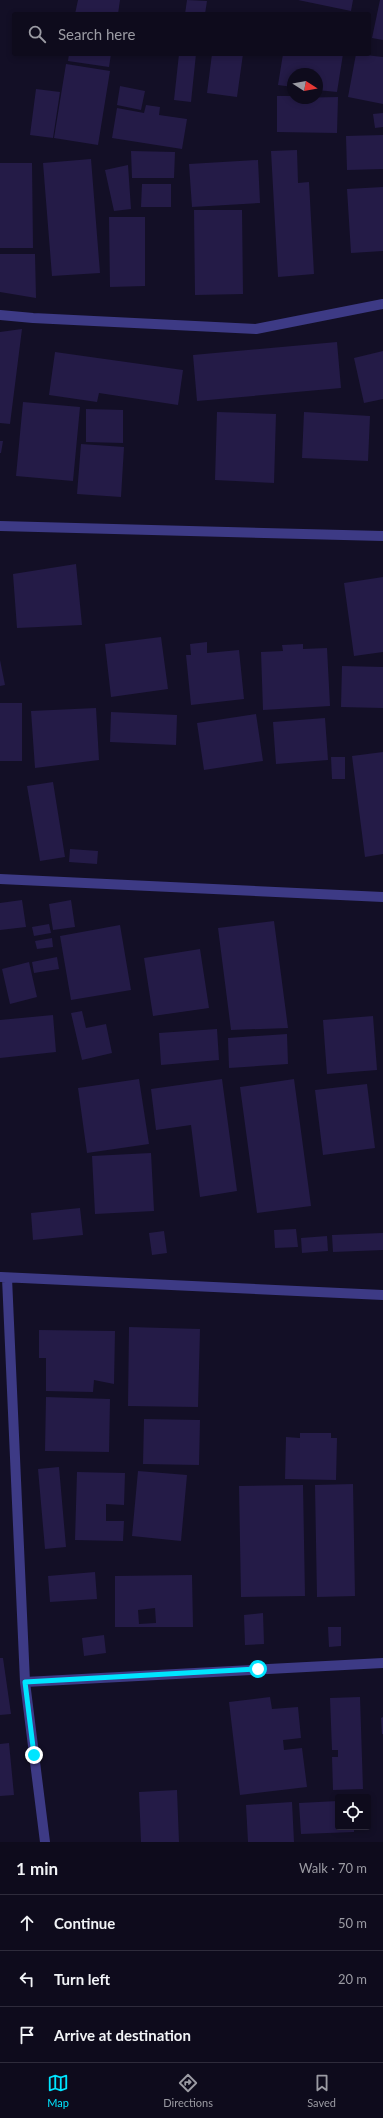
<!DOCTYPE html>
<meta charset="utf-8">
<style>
:root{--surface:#0e0b1c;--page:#171425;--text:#f1f3f6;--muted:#9b9ba3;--line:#2e2b3b;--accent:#00e5ff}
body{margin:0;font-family:Lato,sans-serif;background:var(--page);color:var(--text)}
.controls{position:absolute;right:12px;bottom:12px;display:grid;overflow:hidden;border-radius:4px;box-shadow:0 2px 6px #0003}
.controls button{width:36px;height:36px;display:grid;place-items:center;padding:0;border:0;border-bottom:1px solid var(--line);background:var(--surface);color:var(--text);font:20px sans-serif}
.compass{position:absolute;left:287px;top:68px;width:36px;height:36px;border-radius:50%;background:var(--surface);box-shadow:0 2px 6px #0003;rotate:101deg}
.stop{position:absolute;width:12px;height:12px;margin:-9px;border:3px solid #00e5ff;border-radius:50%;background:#fff}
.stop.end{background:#00e5ff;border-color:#fff;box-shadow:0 1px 4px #0008}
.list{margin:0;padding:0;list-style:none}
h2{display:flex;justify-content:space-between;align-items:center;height:52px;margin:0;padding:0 16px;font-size:17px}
h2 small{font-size:13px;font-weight:400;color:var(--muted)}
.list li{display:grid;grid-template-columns:26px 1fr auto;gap:12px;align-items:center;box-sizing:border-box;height:56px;padding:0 16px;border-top:1px solid var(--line)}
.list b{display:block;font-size:15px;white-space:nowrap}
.list em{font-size:13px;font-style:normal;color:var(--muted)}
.icon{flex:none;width:22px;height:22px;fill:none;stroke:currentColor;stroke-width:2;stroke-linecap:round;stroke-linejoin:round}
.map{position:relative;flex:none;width:383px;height:1842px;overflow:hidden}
.search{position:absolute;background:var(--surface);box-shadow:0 2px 6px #0003;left:12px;right:12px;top:12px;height:44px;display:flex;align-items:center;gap:10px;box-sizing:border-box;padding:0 14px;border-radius:4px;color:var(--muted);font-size:15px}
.sheet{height:220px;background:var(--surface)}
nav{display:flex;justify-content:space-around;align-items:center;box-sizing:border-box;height:56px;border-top:1px solid var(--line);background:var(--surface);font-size:11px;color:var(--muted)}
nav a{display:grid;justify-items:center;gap:2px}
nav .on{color:var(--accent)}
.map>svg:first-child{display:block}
.building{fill:#241b47;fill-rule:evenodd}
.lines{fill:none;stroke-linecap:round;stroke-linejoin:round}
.minor{stroke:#3d3a85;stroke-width:10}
.route{stroke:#00e5ff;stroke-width:5}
</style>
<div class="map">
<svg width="383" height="1842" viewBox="0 0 383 1842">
<rect width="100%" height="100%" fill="#130f26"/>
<path class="building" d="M78,0H120L118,14H75Z
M187,0L207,1L205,14H185Z
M298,0H353L351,11Z
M380,0H383V40L372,38Z
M69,54H111L109,67L68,61Z
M179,54H196L191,102L174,100Z
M212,54H243L237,97L207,93Z
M283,54H343L337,92L317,90V74H293V87L278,85Z
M356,54L383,57V104L348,97Z
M66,64L110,71L98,145L54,138Z
M120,86L145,91L141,110L117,105Z
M36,89L60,92L53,138L30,135Z
M277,96H293V98L338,97L337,133L277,132Z
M146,105L160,107L159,115L187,119L182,149L112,138L117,108L144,113Z
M383,113V127L375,128L373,114Z
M383,135V169L347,170L346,136Z
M297,150L298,183L309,182L314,274L278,277L271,151Z
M131,151L175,152L174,178H132Z
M91,159L100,273L52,276L43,163Z
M258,160L260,203L192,207L189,164Z
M0,163H32L33,248H0Z
M128,165L131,209L114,211L105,170Z
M142,184H171V207H141Z
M383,187V251L351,253L347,189Z
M194,210H242L243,294L195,295Z
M109,217H145V286L110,287Z
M0,254H35L36,298L0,292Z
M22,329L10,424L0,423V332Z
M337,342L341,388L197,401L193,355Z
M383,351V399L364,403L354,358Z
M55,352L183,370L178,405L99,393L97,402L49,395Z
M23,402L80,407L73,481L16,476Z
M86,409L123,410V443L86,442Z
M217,412L276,414L274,483L215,480Z
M304,412L370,416L368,461L302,458Z
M0,441H3L1,453H0Z
M81,444L124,447L121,497L77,494Z
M76,564L82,625L17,628L13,574Z
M383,577V652L354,656L344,583Z
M161,637L168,689L111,697L105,644Z
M207,642V653L239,650L244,699L191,705L186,655H191L190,644Z
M303,644V649L327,648L330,706L263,710L261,652L283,651L282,645Z
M0,660L5,685L0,686Z
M342,666L383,667V708L341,707Z
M0,703H22V761H0Z
M96,708L99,760L35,768L31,711Z
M111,712L177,715L176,745L110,742Z
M256,714L263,761L204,770L197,723Z
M325,718L328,760L276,764L273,722Z
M383,752V854L365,857L352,756Z
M331,757H345V779H332Z
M53,782L65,857L40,861L27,786Z
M70,849L98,851L97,864L69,862Z
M22,900L26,927L0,930V903Z
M71,900L75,927L53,930L49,904Z
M274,921L288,1028L231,1030L218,928Z
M49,924L51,933L34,936L32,927Z
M120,925L131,990L71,1000L60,936Z
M52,938L53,947L37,949L35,941Z
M200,949L209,1008L153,1016L144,958Z
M57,957L59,969L34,973L32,962Z
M29,962L37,997L10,1004L2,969Z
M82,1011L86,1028L106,1024L112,1053L82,1060L71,1013Z
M53,1015L56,1052L0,1058V1020Z
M373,1016L377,1070L327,1074L323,1020Z
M217,1029L219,1060L161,1065L159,1033Z
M287,1034L288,1064L229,1068L228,1038Z
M139,1079L149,1144L87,1153L78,1088Z
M222,1079L237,1191L200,1197L191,1125L156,1130L151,1089Z
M294,1079L311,1206L257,1213L240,1087Z
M367,1084L375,1148L323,1155L315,1090Z
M151,1153L154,1211L95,1214L92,1156Z
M80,1208L83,1235L33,1240L31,1213Z
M296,1229L298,1247L275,1248L274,1230Z
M164,1231L167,1253L152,1255L149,1233Z
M383,1233V1250L333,1252L332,1235Z
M327,1236L328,1251L302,1253L301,1238Z
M129,1327L200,1329L198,1407L128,1406Z
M39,1330L115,1331L114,1384L94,1380L93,1392L46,1391V1358H39Z
M46,1397L110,1399L109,1452L45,1451Z
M144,1419L200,1420L199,1465L143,1464Z
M300,1433H331V1438H337L336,1480L285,1479L286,1437L300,1438Z
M59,1467L66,1547L45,1549L38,1469Z
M138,1471L187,1475L181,1541L132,1536Z
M77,1472L125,1473L124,1505L106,1504V1521H124L123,1541L75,1540Z
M353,1484L355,1596L317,1597L315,1485Z
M303,1485L305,1596L241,1597L239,1486Z
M95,1572L97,1599L50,1602L48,1576Z
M192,1575L193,1627H115V1576ZM155,1608L156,1623L139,1624L138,1610Z
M263,1613L264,1644L245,1645L244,1615Z
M328,1627H341V1646L329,1647Z
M104,1635L106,1653L84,1656L82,1638Z
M0,1658H3L11,1714L0,1715Z
M270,1697L272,1709L298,1707L301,1738L283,1740L284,1750L302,1748L307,1787L240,1795L229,1702Z
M360,1697L363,1789L333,1790L332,1757H338V1750H332L330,1698Z
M383,1717V1734H382L381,1718Z
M9,1743L14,1795L0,1796V1744Z
M177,1790L179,1842H141L139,1792Z
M368,1800H370V1812H368Z
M338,1801V1827H354V1832L301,1834L299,1803Z
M292,1802L294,1842H248L246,1805Z"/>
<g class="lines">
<path class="minor" d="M0,315L33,318L256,329L383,304
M0,526L383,536
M0,879L383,897
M1,1277L383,1295
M7,1278L25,1682L45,1842
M25,1682L383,1663"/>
</g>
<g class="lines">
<path class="route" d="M34,1755L25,1682L258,1669"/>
</g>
</svg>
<div class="controls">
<button><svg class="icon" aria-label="locate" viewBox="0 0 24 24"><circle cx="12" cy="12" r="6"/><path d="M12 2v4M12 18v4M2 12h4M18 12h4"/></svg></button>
</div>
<svg class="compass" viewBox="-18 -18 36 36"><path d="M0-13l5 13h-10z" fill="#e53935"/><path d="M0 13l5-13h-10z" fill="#9b9ba3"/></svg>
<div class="stop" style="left:258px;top:1669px"></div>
<div class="stop end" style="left:34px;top:1755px"></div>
<div class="search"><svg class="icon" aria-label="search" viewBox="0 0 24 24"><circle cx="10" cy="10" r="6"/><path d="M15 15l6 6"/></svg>Search here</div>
</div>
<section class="sheet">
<h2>1 min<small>Walk · 70 m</small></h2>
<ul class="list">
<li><svg class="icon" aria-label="ahead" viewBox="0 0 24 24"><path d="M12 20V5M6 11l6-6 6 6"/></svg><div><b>Continue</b></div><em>50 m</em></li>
<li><svg class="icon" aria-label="left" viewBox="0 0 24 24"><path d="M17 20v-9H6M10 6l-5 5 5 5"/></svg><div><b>Turn left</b></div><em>20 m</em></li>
<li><svg class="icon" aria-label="arrive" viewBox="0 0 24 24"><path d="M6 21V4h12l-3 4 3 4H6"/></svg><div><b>Arrive at destination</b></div></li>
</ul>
</section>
<nav>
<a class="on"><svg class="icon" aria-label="map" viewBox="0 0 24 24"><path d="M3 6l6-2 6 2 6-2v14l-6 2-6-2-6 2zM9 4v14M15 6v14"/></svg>Map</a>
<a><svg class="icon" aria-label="directions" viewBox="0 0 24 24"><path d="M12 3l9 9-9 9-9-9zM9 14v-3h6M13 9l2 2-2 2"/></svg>Directions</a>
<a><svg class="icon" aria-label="saved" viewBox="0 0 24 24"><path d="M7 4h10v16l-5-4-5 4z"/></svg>Saved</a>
</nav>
